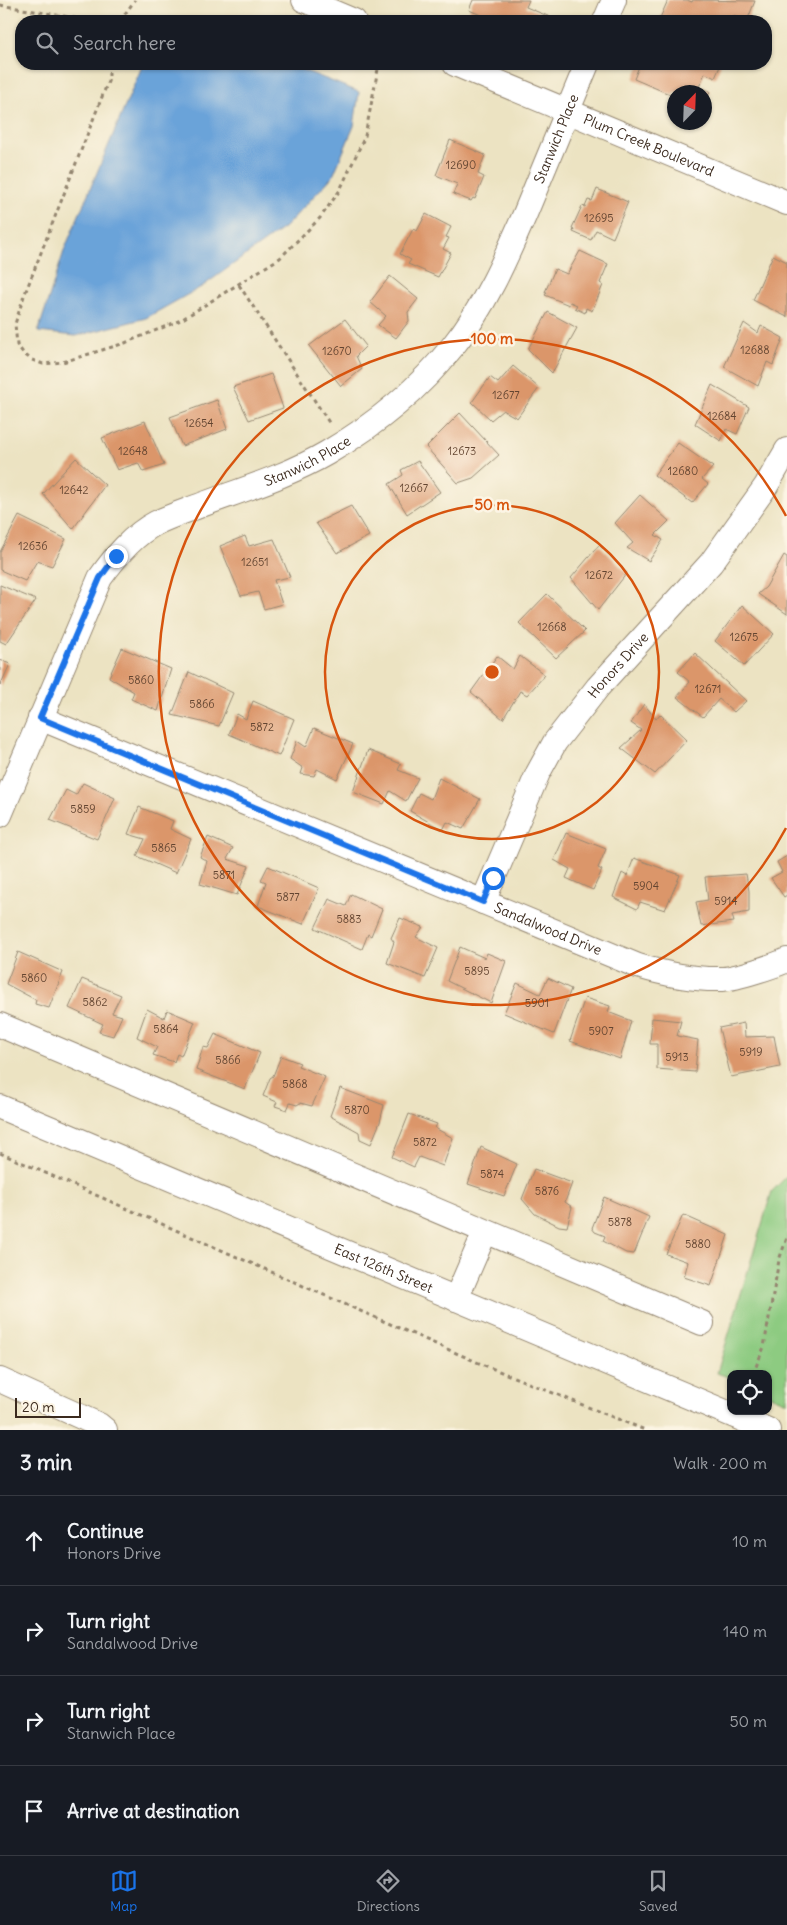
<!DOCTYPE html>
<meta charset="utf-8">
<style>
:root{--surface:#171b24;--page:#242831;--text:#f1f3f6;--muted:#9ea1a6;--line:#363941;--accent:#1a73e8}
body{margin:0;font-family:Delius,sans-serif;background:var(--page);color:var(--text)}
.controls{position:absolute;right:15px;bottom:15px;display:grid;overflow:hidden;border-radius:10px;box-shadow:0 1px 4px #0004}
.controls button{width:45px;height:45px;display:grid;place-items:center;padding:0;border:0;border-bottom:1px solid var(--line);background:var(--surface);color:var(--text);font:25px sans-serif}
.compass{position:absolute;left:667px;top:85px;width:45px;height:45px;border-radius:50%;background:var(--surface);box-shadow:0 1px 4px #0004;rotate:23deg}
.scale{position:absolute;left:15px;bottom:12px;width:66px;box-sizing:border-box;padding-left:5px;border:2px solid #3b2a1e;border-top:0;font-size:14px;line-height:18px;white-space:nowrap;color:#3b2a1e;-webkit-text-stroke:4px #fcf5e5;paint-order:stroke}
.stop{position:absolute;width:15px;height:15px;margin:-11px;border:4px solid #1a73e8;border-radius:50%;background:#fff}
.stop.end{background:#1a73e8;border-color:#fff;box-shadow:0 1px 5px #0008}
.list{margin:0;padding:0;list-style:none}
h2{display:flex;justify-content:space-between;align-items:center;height:65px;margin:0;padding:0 20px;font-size:21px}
h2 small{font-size:16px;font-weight:400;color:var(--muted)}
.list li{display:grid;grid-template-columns:32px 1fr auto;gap:15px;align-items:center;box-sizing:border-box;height:90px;padding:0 20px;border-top:1px solid var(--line)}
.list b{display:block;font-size:19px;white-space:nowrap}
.list p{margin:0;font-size:16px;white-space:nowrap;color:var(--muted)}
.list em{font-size:16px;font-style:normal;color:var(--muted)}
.icon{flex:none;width:28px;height:28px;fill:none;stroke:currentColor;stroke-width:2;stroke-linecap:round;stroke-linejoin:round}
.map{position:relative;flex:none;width:787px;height:1430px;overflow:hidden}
.search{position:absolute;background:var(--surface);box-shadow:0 1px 4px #0004;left:15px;right:15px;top:15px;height:55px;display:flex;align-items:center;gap:12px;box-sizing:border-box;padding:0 18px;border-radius:20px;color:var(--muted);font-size:19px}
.sheet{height:425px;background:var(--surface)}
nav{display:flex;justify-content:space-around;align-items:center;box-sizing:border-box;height:70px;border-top:1px solid var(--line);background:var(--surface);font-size:14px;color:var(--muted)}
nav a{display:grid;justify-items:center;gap:2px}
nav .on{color:var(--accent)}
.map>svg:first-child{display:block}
.green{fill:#8dcb81;stroke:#647a50}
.water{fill:#6aa3d9;stroke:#52667c}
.building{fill:#db966a}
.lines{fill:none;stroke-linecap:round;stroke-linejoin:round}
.minor-casing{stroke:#948670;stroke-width:26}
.path{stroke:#948670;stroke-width:3;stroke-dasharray:4 4;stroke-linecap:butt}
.minor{stroke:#fff;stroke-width:24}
.route{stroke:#1a73e8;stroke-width:6}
.ring{fill:none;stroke:#d7540e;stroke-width:2.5}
.labels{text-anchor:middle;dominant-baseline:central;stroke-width:5;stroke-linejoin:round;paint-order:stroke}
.number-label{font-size:11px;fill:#634531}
.street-label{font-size:14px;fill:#3b2a1e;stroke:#fcf5e5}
.centre{fill:#d7540e;stroke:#fcf5e5;stroke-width:2.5}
.ring-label{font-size:15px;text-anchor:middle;font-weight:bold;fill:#d7540e;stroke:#fcf5e5;stroke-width:5;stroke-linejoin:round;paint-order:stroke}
</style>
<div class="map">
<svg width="787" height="1430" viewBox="0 0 787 1430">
<rect width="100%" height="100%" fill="#fcf5e5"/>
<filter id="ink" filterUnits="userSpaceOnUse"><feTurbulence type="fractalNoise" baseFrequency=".02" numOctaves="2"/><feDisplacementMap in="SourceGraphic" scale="10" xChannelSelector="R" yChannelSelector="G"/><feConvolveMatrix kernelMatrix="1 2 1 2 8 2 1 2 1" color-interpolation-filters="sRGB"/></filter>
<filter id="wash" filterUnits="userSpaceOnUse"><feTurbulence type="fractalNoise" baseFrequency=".0096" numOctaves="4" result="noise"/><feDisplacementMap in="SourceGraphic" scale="20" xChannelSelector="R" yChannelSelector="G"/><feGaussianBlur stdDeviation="1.12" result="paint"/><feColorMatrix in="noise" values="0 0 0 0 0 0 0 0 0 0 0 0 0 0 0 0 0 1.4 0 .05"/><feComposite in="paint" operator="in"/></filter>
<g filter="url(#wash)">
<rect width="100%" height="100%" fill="#ece3c2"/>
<path class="green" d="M787,1176V1402L768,1394V1374H731V1378L717,1373L772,1191Z"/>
<path class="water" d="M143,64H288L359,92L354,126L333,176L285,227L203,286L146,318L76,336L38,332L65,248Z"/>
<g id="blocks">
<path class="building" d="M473,0H529L526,7L550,17L548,21H495L469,10Z
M668,0H687L692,2L693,0L755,1L747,21L733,16L730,21H668L660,18Z
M640,64L667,65L721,64L715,78L705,73L699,87L710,91L705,104L704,92H674V96L634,79Z
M450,140L485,155L478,174L484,177L475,199L473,198L471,201L453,194L457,184L436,175Z
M597,189L628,202L613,238L596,230L591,240L573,232L574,229L572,228L582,206L585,207L588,200L592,201Z
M426,214L451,227L446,237L449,238L443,249L451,253L438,277L408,264L411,260L400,254L413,229L417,231Z
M580,251L608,264L600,283L603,285L592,311L586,308L585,313L575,308L577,305L570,302L569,305L545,295L547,292H545L555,269L567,274Z
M773,255L787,262V317L753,300Z
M390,276L418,299L408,312L409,321L396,338L378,325L386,316L370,302Z
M548,312L577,328L552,373L528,349Z
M345,319L366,346L356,356L362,369L341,386L309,346Z
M744,323L758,333L761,326L783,338L773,365L767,362L758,386L724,367Z
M513,366L539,388L517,418L503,410L491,420L472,402L490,377L498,383Z
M271,374L283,408L249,420L233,387Z
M712,385L749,407L737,434L726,429L721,441L695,424Z
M217,400L227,429L182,446L170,417Z
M460,413L499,455L473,478L458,483L426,447Z
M145,421L164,465L143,472L138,463L117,470L102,438Z
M678,443L713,467L702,479L708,484L692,503L654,475Z
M76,458L105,485L73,529L43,494Z
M418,461L440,492L407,514L389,484L403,475L401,470Z
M640,495L669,521L655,535L663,540L649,561L627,548L633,543L615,523Z
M351,506L369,536L337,553L316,523Z
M19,516L66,539L52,566L37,561L25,581L0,570V552Z
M245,536L249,546L274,539L290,577L274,580L282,604L264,609L258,592L241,596L220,546Z
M599,545L627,573L598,610L571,578Z
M784,555L787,557V614L758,594L766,587Z
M0,585L36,600L6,644L0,641Z
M547,594L585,631L556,658L519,623Z
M742,605L774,634L744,666L715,641Z
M122,648L171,669L158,711L131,699L134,692L109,677Z
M695,653L746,701L734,712L719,699L703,717L677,697L690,682L678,672Z
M497,656L513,669L520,656L545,675L527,695L520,691L503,719L471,692Z
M0,660L10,664L0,686Z
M189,672L233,693L219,726L172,715Z
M253,701L294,719L279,756L229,734L237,714L246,719Z
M644,704L656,719L660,714L687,740L655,774L621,748L641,730L631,723Z
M314,728L353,744L337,779L317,769L314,776L301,774L303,768L290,759L297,741L306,747Z
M368,750L401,764L398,770L418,778L406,801L390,791L384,804L353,792Z
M439,778L480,799L463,829L447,822L443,830L410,811L419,793L431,799Z
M83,783L115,798L97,839L50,820L66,790L76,795Z
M139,807L173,821L170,829L191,839L176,873L137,856L145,839L128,834Z
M566,833L606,849L598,868L602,870L593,890L566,878L570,869L554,860Z
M208,837L233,848L227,859L249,866L237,895L200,884L207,861L200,857Z
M787,856V895L784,897L771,878L782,872L777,862Z
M634,858L680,875L665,910L640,902L637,909L613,897L622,873L627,876Z
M268,866L319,888L303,924L258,906L266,882L261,880Z
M746,874L749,891V912L732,915L734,922L701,926L696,902L708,900L705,877Z
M351,894L382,909L371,936L368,934L362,949L315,928L329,899L346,906Z
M400,918L423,927L416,937L438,948L425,978L387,963L394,942L391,938Z
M460,947L485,958L487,953L506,961L491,1003L447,981Z
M18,952L63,972L49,1008L35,1004L36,1000L6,984Z
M548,978L571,989L554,1034L504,1013L517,983L540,994Z
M82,979L121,995L112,1013L122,1016L113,1036L99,1032L103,1024L69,1008Z
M585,998L610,1006L608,1012L631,1021L620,1059L570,1041Z
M147,1009L164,1018L167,1010L195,1022L181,1056L177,1054L174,1062L153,1055L157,1047L137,1037Z
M652,1018L681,1021L677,1036L698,1040L695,1072L657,1069V1044H650Z
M744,1023L745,1037L774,1036L780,1067L731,1077L719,1028Z
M215,1034L260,1053L245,1089L196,1070L203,1047L208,1048Z
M281,1056L300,1063L298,1066L325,1077L312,1106L300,1103L297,1105L290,1103L287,1110L275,1106L277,1102L263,1096L270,1078L273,1076Z
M340,1088L384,1105L380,1122L371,1144L360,1139L359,1132L330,1116Z
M409,1114L437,1124L435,1128L453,1138L443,1166L419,1157L414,1167L392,1157Z
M481,1147L517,1164L504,1196L468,1184Z
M534,1169L572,1183L565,1202L572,1207L567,1227L559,1226L535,1214L522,1199Z
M604,1197L649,1217L634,1254L626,1253L603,1241L605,1236L595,1232L592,1228Z
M683,1215L728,1235L711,1286L684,1277L688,1262L666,1254Z"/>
</g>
</g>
<g filter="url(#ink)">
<use href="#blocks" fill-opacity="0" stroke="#948670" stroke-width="1"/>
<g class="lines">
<g class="minor-casing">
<g id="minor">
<path d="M304,0L354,21"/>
<path d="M605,21L614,0"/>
<path id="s1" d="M455,64L787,203"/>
<path id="s2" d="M40,718L638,966C665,974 695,980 723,979C737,978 774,966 787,960"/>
<path id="s3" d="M0,815L100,578C115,557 133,535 156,523C166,518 177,514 188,510C234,492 284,478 327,453C375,425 419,389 453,346C485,306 505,260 525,214C546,164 566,114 587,64"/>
<path id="s4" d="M483,902L538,773L555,742L598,687L711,563L766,486L787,450"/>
<path d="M0,1025L702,1323"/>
<path id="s5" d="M0,1107L768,1430"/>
<path d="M456,1299L485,1232"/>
<path d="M0,1380L99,1425L105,1430"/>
</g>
</g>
<path class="path" d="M0,5L74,18L80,21
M120,21L135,0
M109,64V79L24,296L15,324L17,345L24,354L32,360L43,364L63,362L125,343L181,320L280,258L320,218L340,190L365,136L379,64
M239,285L330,424
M0,1153L479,1363L645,1430
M753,1374L764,1347L779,1260L787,1238"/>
<use href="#minor" class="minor"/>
</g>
</g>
<g class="lines" filter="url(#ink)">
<path class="route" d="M116,556L100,578L40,718L483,902L493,878"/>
</g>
<g class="ring">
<circle cx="492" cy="672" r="167"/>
<path d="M786 828A333 333 0 1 1 786 516"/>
</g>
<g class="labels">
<g class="number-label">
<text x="461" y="165">12690</text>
<text x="599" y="218">12695</text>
<text x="755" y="350">12688</text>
<text x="337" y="351">12670</text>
<text x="506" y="395">12677</text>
<text x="722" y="416">12684</text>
<text x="199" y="423">12654</text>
<text x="133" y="451">12648</text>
<text x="462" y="451">12673</text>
<text x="683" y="471">12680</text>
<text x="414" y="488">12667</text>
<text x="74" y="490">12642</text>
<text x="33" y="546">12636</text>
<text x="255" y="562">12651</text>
<text x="599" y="575">12672</text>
<text x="552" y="627">12668</text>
<text x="744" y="637">12675</text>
<text x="141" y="680">5860</text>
<text x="708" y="689">12671</text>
<text x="202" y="704">5866</text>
<text x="262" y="727">5872</text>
<text x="83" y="809">5859</text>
<text x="164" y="848">5865</text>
<text x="224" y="875">5871</text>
<text x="646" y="886">5904</text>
<text x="288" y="897">5877</text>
<text x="726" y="901">5914</text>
<text x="349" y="919">5883</text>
<text x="477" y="971">5895</text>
<text x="34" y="978">5860</text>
<text x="95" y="1002">5862</text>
<text x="537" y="1003">5901</text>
<text x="166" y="1029">5864</text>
<text x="601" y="1031">5907</text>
<text x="751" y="1052">5919</text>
<text x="677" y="1057">5913</text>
<text x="228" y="1060">5866</text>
<text x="295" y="1084">5868</text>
<text x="357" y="1110">5870</text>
<text x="425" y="1142">5872</text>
<text x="492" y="1174">5874</text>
<text x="547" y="1191">5876</text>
<text x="620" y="1222">5878</text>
<text x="698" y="1244">5880</text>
</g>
<g class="street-label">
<text stroke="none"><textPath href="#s3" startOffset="920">Stanwich Place</textPath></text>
<text stroke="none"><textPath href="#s1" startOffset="210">Plum Creek Boulevard</textPath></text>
<text stroke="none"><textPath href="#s3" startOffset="500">Stanwich Place</textPath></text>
<text stroke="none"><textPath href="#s4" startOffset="275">Honors Drive</textPath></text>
<text stroke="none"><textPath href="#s2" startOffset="550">Sandalwood Drive</textPath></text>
<text stroke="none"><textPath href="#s5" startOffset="416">East 126th Street</textPath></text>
</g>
</g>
<circle cx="492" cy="672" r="8" class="centre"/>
<g class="ring-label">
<text x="492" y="344">100 m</text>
<text x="492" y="510">50 m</text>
</g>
</svg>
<div class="controls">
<button><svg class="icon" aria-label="locate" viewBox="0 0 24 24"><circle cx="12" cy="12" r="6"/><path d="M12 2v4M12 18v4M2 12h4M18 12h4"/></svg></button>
</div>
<svg class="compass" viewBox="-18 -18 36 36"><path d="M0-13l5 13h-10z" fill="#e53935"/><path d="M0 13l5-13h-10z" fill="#9ea1a6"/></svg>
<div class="scale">20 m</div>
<div class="stop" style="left:493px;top:878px"></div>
<div class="stop end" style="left:116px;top:556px"></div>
<div class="search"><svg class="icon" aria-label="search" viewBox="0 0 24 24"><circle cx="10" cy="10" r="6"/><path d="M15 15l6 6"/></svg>Search here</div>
</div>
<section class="sheet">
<h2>3 min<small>Walk · 200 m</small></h2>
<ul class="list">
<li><svg class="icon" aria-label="ahead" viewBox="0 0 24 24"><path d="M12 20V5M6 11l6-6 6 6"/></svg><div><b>Continue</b><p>Honors Drive</p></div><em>10 m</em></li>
<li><svg class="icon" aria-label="right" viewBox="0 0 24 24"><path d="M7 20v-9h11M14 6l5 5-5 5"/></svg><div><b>Turn right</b><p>Sandalwood Drive</p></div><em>140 m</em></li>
<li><svg class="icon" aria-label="right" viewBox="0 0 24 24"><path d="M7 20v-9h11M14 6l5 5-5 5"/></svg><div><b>Turn right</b><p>Stanwich Place</p></div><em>50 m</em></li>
<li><svg class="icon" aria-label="arrive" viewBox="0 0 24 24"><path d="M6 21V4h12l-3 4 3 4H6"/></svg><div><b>Arrive at destination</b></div></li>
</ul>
</section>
<nav>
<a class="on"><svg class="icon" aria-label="map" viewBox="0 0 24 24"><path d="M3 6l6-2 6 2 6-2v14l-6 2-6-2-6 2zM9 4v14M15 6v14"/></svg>Map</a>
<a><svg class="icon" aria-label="directions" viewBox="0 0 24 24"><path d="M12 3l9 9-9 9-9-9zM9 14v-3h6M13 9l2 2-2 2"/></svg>Directions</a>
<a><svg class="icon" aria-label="saved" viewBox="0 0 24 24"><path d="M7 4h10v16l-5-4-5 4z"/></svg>Saved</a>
</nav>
